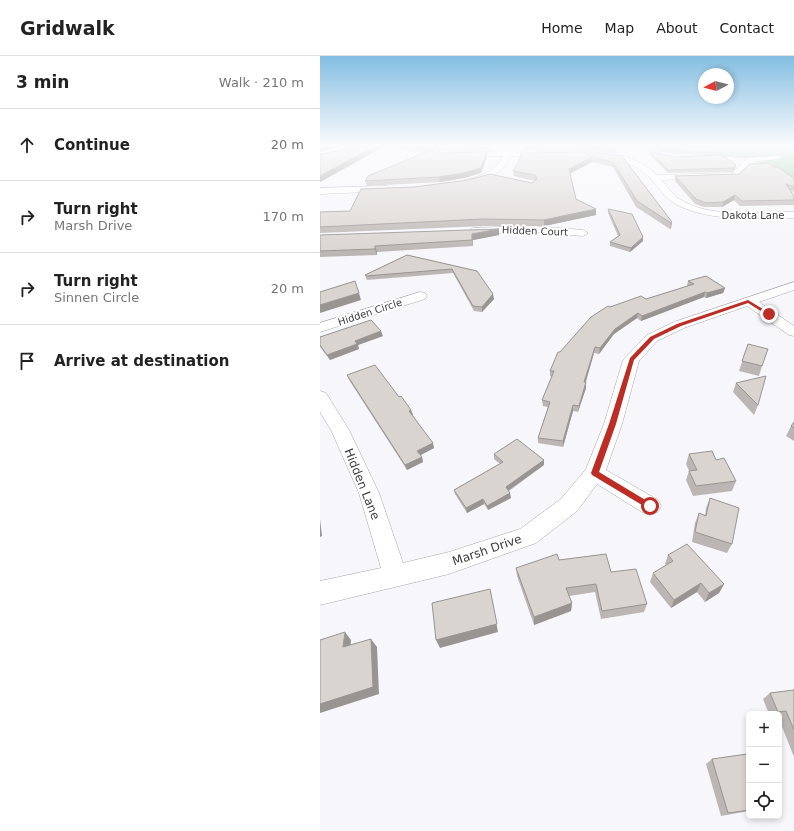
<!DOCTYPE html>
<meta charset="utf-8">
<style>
:root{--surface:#fff;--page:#f6f6f6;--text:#222;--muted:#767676;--line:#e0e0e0}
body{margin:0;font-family:"DejaVu Sans",sans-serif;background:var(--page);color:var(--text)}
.controls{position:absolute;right:12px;bottom:12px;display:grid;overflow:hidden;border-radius:6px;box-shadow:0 2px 6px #0003}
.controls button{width:36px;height:36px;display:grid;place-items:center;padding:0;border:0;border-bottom:1px solid var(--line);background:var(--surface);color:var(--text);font:20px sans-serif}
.compass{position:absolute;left:378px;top:12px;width:36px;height:36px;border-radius:50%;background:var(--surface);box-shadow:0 2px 6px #0003;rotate:263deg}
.stop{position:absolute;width:12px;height:12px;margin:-9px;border:3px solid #bb2d25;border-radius:50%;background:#fff}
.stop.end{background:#bb2d25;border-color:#fff;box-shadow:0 1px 4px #0008}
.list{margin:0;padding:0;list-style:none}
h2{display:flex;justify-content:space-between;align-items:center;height:52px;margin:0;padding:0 16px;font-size:17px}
h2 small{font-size:13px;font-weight:400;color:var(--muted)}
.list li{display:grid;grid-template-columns:26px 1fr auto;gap:12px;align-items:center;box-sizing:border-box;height:72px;padding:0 16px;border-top:1px solid var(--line)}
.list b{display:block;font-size:15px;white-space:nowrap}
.list p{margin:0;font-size:13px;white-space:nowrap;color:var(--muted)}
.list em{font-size:13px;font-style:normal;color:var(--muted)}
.icon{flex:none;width:22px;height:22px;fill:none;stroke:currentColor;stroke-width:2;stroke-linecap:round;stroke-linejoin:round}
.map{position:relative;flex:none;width:474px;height:775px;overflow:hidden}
header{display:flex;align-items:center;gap:24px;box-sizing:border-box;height:56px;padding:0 20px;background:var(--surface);border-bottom:1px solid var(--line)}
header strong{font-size:19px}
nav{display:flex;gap:22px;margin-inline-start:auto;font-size:14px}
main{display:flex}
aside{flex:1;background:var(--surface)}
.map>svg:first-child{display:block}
.green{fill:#b6dbbf}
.forest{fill:#9fcbaa}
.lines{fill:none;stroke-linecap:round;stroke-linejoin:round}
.street-casing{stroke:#a7a6ab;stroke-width:1}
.street{fill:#fff;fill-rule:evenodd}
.wall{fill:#bbb6b3}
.shaded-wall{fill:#989492}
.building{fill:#d9d4d0;stroke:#989492}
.route{fill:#bb2d25}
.labels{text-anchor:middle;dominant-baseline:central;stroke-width:4;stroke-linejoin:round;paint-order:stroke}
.far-street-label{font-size:10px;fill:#3d3d3f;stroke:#fff}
.street-label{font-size:12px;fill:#3d3d3f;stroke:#fff}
</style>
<header>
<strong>Gridwalk</strong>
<nav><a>Home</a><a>Map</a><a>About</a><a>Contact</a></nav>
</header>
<main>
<aside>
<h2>3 min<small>Walk · 210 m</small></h2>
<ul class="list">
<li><svg class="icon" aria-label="ahead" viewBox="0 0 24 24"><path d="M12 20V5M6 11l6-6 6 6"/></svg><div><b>Continue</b></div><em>20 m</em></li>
<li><svg class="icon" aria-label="right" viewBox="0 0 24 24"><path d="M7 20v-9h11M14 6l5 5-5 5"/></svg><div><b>Turn right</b><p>Marsh Drive</p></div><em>170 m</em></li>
<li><svg class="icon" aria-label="right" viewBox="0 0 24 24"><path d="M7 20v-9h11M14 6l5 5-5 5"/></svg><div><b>Turn right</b><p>Sinnen Circle</p></div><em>20 m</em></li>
<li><svg class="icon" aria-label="arrive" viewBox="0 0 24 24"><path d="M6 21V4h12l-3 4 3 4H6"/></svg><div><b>Arrive at destination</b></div></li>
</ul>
</aside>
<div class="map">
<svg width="474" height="775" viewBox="0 0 474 775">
<rect width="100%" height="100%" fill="#f7f6fb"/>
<path class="green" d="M294,89H474V123L459,113L425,102L350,97Z"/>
<path class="forest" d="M294,89H345L362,94L456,98L474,97V123L459,113L425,102L350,97Z"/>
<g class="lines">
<g class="street-casing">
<path id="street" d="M186,89H194L192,96H226L230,98L226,100H190C184,116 172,122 156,126C152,127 148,129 144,128L143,126L144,124C160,120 175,117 183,100H138V96H184Z
M276,97C296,94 324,105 337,119L413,117L427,102L461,99L462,101L458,103L432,106L418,121H415L341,124C347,131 352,137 358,142C391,164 437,155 474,156V162C434,161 394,167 357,149C345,143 338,130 329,121C312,104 298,106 276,101Z
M67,130L71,133L70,135L0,138V132Z
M213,170L263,174L268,177L263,180L213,176L153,178L148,175L153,172Z
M474,226V234L439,246L474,270V280L469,279L427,250L364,272L337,285L319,305L302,368L286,414L338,444L341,450L338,456L330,459L322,456L277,428L257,455L216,487L129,518L0,549V525L61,512L39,437L11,374L0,356V335L6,337L29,374L59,437L83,507L129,496L200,473L241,443L266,413L284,368L303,304L327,279L354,266Z
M100,236L105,237L107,240L105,243L0,276V267Z"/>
</g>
<use href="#street" class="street"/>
</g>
<path class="wall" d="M32,89H171L169,94L120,95V97L167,101L161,117L144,122L120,126L47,130L45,125L106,96L63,91L0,126V98L24,94Z
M203,89H294L296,92V97L278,95L204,94Z
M330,96L355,101L416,109L415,113L412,116L348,117L330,99Z
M201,97L302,100L352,166L351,172L350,173L316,151L293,111L272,106L250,118L256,143L276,159L224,170H164L0,177V156L30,155L212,127L215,125L194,120L193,115L198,107Z
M419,118L474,122V136L471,135L474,140V149L420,150L414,144L402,151H384L375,148L355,125V120Z
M288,153L323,185L310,196L290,190V186L298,180L288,157Z
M179,173V179L153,184V190L57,196V199L0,201V179Z
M87,199L157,215L174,243L162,256L154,255L133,217L47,224L45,219Z
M368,225L405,232L403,237L386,242L384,241L321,265L317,262L294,278L279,298L274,297L266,326V332L258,356L253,355L243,391L218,387V382L228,351L223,350L222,344L232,321L230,320V315L240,296L290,251L326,243L368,230H367Z
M63,280L38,289L39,293L10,304L0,291V281Z
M428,288L442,310L439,320L419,315Z
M27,319L79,341L91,354L93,359H92L114,392L100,399L102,401L103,406L87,414L29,324Z
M416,327L438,349L434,359L413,336Z
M474,366V385L466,380L471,370Z
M174,398L224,409L189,435L191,442L168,454L164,448L147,457L135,438L134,434L180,408L174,403Z
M369,398L396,404L416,425L412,435L373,440L366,424L369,415L366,408Z
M390,442L412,488L407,497L372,486L375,467L379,457L385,459L386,452Z
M348,499L404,528L399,537L385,546L377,536L351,552L330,526L333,517L346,509L345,508Z
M239,504L291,516L327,548L324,556L281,563L275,536L249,540L252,547L251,555L214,569L197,520L196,512Z
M474,634V701L459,663V658H449L443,643L450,637Z
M392,703L429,704V755L401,760L386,708Z"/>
<path class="shaded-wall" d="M7,89H24L0,96V91Z
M57,89H62L63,91L0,126V120Z
M169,89H171L169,94Z
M167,96V101L161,117L144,122L120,126L119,121Z
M272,101V106L249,118V113Z
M416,109L415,113L412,116L413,112Z
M415,139L414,144L402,151L403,146Z
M276,153V159L224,170V164Z
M352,166L351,172L350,173L351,167Z
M179,173V179L153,184V190L152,178Z
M323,181V185L310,196L311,192Z
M55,190L57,196V199L55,193Z
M405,232L403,237L386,242L387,237Z
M385,236L384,241L321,265L322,260Z
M39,237L41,244L0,257V249Z
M173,238L174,243L162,256V251Z
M318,257L317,262L294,278L279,298L280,292L295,273Z
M61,275L63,280L38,289L39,293L10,304L7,299L35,285Z
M275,291L274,297L264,331V326Z
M266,326V332L258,356L259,350Z
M253,349V355L243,391V385Z
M91,354L93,359L91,360L89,355Z
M113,387L114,392L99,400L97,395Z
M102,401L103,406L87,414L85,409Z
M224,404V409L186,436V431Z
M190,437L191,442L168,454L167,450Z
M163,443L164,448L147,457L146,452Z
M0,463L2,480L0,481Z
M381,527L377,536L351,552L354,544Z
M404,528L399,537L385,546L389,537Z
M170,533L178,576L120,592L116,584Z
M252,547L251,555L214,569V561Z
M25,576L31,584L30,599L23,591Z
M51,583L57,591L59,638L0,657V648Z"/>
<path class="building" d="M0,89H7L0,91Z
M32,89H57L0,120V98L24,94Z
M87,89H164L119,90V95L120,97L167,96L161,112L143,117L119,121L45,125L48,120L116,92Z
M218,89H294L296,92L278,90Z
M273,96L302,100L352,166L351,167L317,145L293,106L272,101L249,113L256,143L276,153L224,164L163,163L0,171V156L30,155L41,133L94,131L148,124L170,118L212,127L217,123L215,119L193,115L198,107L201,97Z
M330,96L355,101L402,99L416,109L413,112L348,114Z
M449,107L454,111H458L474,122V131L466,128L474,140V144L422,145L415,139L403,146L386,147L376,143L355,120L419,118L430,108Z
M288,153L312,158L323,181L311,192L290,186L300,179Z
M179,173L152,178V184L55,190V193L0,195V179Z
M87,199L157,215L173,238L162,251L153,250L132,213L46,220L45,219Z
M386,220L405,232L387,237L385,236L322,260L318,257L295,273L280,292L275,291L264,326H266L259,350L253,349L243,385L218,382L230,346L222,344L234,315H230L238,296H240L271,261L288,250L290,251L321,240L326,243L374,228L368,225Z
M35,225L39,237L0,249V236Z
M51,264L61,275L35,285L37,288L7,299L0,289V281Z
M428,288L448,293L442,310L422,305Z
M55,309L79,341L81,340L91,354L89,355L113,387L97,395L102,401L85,409L27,319Z
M446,320L438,349L416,327Z
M474,366V372L471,370Z
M197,383L224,404L186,431L190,437L167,450L163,443L146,452L134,434L183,406L174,398Z
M392,395L396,404L404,402L416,425L376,430L369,415L377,414L369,398Z
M390,442L419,452L412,488L375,476L379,457L386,460Z
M367,488L404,528L389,537L381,527L354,544L333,517L353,505L348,499Z
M237,498L239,504L286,498L291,516L316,513L327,548L282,555L276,528L246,532L252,547L214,561L196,512Z
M170,533L177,568L116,584L112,547Z
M25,576L23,591L51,583L53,631L0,648V584Z
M474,634V674L466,655L458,656L450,637Z
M427,698L429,704V754L408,757L392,703Z"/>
<linearGradient id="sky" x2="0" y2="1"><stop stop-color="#84bee2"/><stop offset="0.45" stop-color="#fbfbfd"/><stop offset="1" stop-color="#fbfbfd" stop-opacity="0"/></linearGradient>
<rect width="474" height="198" fill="url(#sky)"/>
<path class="route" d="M428,244L451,258L447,259L428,247L361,270L334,283L314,304L296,368L279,416L332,448V452H327L272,419L271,417L289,368L310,302L330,281L357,268Z"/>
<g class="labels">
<g class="far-street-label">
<text x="433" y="159">Dakota Lane</text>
<text transform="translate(215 175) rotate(2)">Hidden Court</text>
<text transform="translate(50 256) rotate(-18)">Hidden Circle</text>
</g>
<g class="street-label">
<text transform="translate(42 428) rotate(68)">Hidden Lane</text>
<text transform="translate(167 494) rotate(-19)">Marsh Drive</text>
</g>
</g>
</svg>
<div class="controls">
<button>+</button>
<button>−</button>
<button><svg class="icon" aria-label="locate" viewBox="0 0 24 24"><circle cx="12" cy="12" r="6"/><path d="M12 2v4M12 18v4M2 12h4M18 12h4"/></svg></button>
</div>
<svg class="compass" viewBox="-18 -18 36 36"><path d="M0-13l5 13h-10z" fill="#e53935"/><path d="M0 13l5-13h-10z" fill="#767676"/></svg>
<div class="stop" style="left:330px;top:450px"></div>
<div class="stop end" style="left:449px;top:258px"></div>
</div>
</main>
